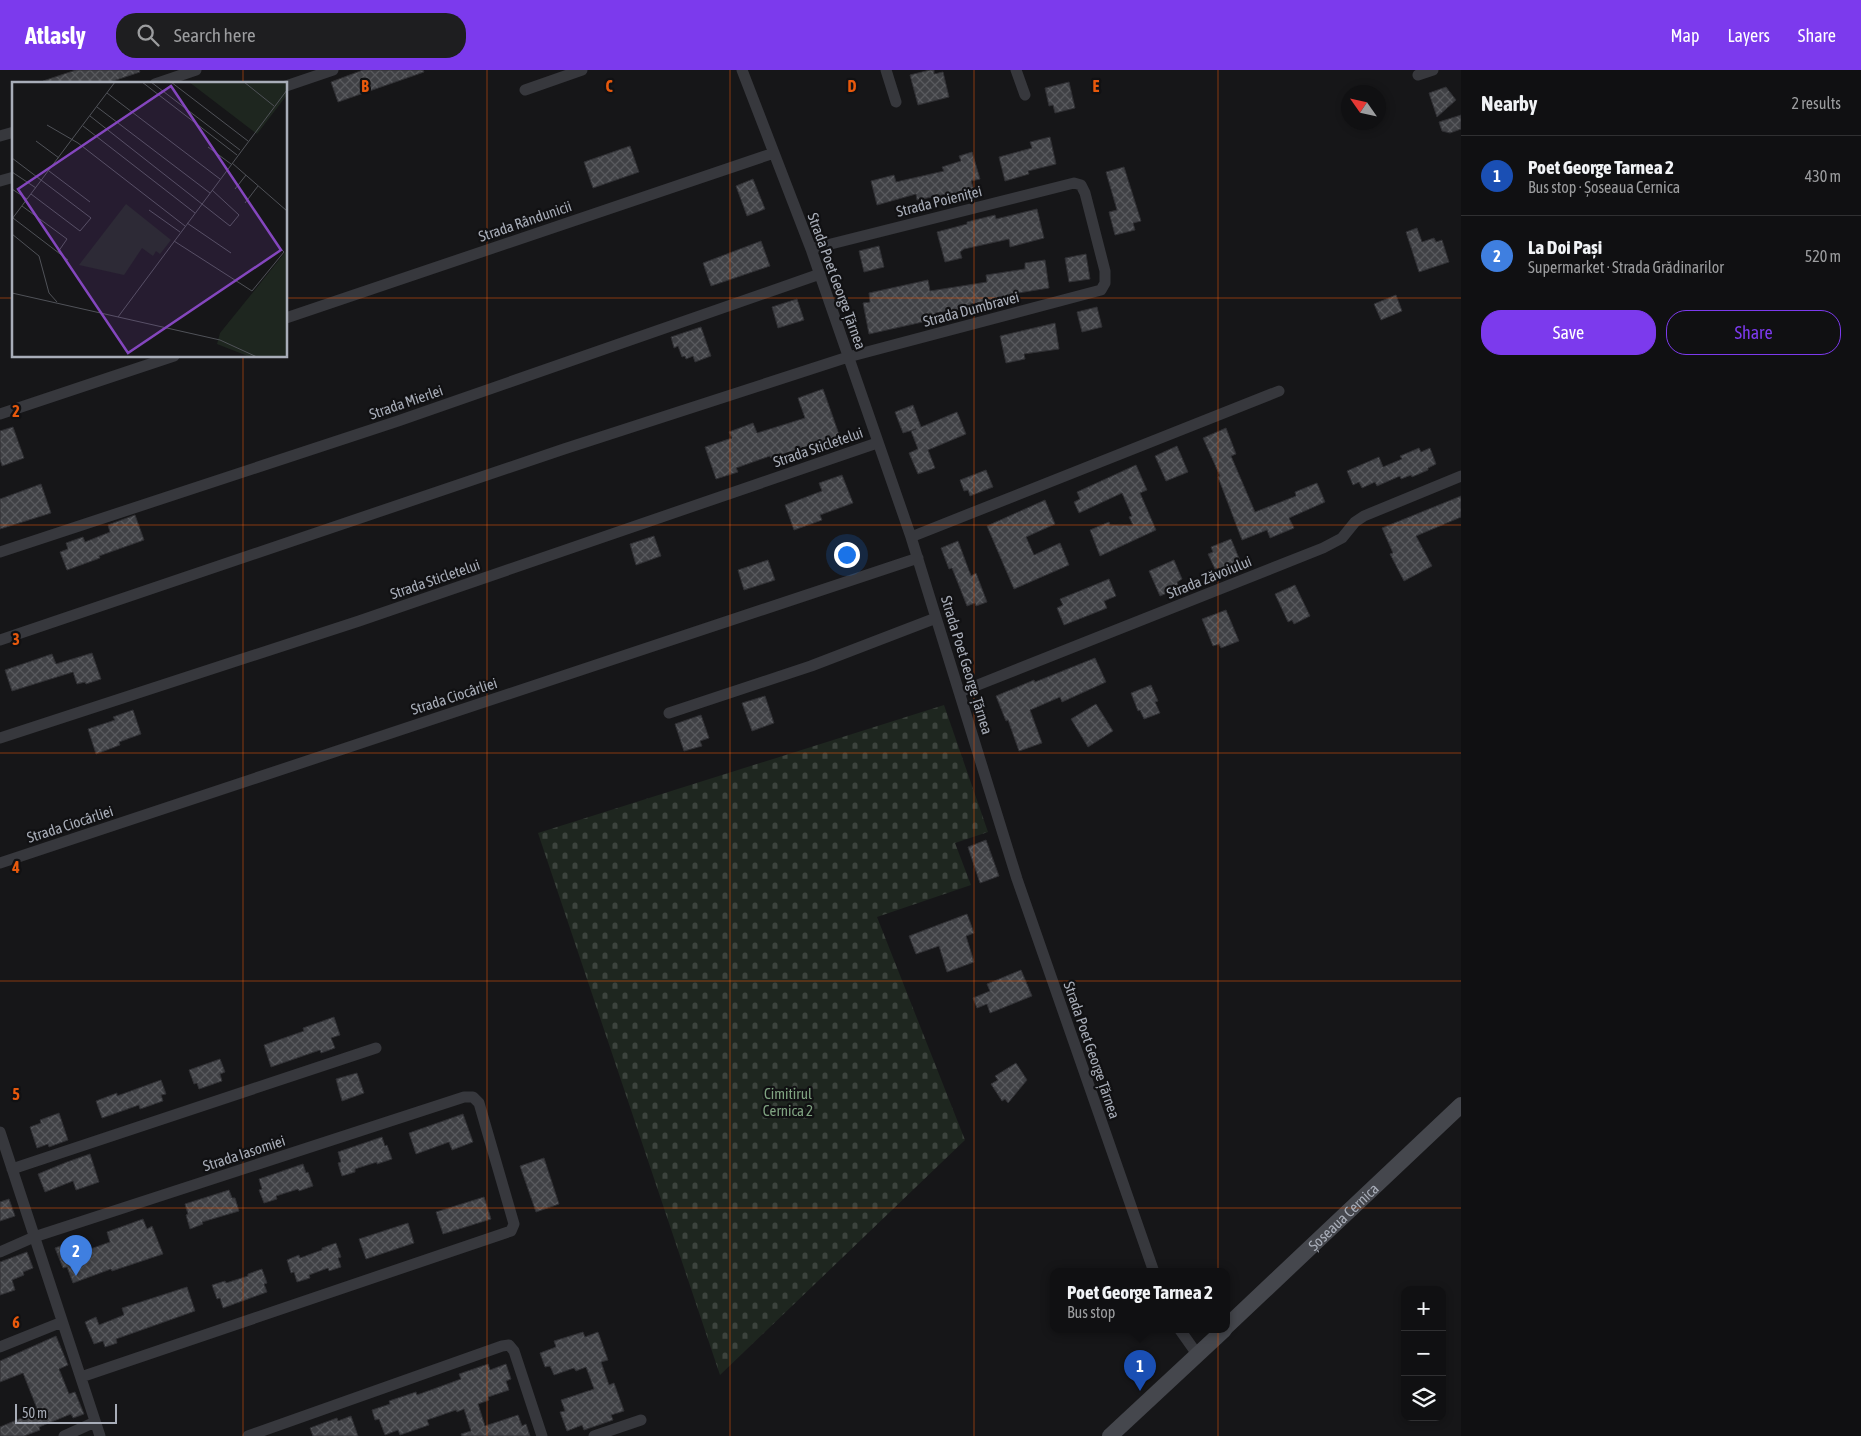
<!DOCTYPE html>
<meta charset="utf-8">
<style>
:root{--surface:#101012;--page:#1e1e20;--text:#f1f3f6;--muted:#9c9d9f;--line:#303032;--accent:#7c3aed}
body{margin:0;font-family:"Asap Condensed",sans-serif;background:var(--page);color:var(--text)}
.controls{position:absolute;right:15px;bottom:15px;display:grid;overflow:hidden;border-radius:10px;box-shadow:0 2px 8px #0003}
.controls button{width:45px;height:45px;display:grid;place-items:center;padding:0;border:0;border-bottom:1px solid var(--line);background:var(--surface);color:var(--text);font:25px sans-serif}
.compass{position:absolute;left:1341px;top:15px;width:45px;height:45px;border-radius:50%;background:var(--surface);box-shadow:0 2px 8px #0003;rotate:304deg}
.scale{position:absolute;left:15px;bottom:12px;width:102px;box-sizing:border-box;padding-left:5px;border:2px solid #a8adb8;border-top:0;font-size:14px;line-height:18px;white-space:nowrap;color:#a8adb8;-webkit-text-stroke:4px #111113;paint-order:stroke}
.you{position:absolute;left:846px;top:484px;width:18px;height:18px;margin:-12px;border:4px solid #fff;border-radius:50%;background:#1a73e8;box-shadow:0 0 0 8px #1a73e833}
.badge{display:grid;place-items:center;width:32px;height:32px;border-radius:50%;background:var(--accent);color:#fff;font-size:16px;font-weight:700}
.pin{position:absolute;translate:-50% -41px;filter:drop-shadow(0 1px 2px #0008)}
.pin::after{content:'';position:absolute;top:26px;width:18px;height:15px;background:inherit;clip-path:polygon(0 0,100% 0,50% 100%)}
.popup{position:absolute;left:1050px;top:1198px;width:180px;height:65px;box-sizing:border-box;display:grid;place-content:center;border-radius:10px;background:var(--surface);filter:drop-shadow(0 1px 4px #0005);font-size:16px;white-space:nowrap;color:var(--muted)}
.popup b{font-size:19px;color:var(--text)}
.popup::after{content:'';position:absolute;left:50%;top:100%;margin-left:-10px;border:10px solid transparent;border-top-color:var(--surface)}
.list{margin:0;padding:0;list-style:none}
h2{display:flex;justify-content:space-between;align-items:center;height:65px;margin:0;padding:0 20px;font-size:21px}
h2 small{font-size:16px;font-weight:400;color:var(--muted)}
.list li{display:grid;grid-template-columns:32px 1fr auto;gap:15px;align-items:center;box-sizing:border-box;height:80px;padding:0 20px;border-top:1px solid var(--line)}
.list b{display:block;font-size:19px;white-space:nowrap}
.list p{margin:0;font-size:16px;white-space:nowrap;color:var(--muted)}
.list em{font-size:16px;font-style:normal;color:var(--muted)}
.actions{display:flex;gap:10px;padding:15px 20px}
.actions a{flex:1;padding:11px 0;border:1px solid var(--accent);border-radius:20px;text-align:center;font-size:18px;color:var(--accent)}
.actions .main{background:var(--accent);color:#fff}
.icon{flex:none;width:28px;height:28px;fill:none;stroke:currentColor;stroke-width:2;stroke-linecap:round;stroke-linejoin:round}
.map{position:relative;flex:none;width:1461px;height:1366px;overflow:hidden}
header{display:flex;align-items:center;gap:30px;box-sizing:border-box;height:70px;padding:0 25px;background:var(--accent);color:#fff}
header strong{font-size:24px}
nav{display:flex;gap:28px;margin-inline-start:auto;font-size:18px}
.search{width:350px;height:45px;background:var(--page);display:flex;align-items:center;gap:12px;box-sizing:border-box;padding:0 18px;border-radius:20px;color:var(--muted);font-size:19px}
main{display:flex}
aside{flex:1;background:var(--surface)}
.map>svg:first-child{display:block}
.cemetery{fill:url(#cemetery-stones)}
.building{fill:url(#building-cross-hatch);stroke:#303034}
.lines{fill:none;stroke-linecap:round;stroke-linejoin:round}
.minor{stroke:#37383d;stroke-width:11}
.secondary{stroke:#45474d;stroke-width:16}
.grid{fill:none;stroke:#e8590c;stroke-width:1;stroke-opacity:0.55}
.labels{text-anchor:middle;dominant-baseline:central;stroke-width:4.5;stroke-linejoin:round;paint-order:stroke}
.street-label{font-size:15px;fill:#a8adb8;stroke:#111113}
.park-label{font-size:15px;fill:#7fa381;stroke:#111113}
.inset-road{fill:none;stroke:#505258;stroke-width:1}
.view{fill:#8446be;fill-opacity:0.15;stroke:#8446be;stroke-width:2.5}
.inset-edge{fill:none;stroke:#a8adb8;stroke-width:2.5}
.grid-label{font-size:16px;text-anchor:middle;font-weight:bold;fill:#e8590c;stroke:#111113;stroke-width:4.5;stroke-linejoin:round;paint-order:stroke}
</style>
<header>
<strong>Atlasly</strong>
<div class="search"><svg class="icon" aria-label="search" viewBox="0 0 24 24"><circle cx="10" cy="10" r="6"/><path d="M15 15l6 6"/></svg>Search here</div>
<nav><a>Map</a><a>Layers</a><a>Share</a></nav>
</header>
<main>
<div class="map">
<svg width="1461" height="1366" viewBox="0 0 1461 1366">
<defs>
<pattern id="cemetery-stones" width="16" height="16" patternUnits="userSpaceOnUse" patternTransform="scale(1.25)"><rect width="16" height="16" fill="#1e261f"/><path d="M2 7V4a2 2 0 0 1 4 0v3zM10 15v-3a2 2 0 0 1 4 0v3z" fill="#3c433d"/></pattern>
<pattern id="building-cross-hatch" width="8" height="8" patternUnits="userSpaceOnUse" patternTransform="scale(1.25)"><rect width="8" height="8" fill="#404145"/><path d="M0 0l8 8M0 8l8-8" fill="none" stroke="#595a5e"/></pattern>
</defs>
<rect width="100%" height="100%" fill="#161618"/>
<path class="cemetery" d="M944,635L988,762L955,773L971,815L877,847L965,1070L720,1305L538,763Z"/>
<path class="building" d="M76,0H139L140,2L104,14H44L43,11Z
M363,0H423L424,2L338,32L331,12Z
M930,0H934V4L943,2L949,27L918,35L910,5Z
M1069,12L1075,38L1055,43L1053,35L1049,36L1045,18Z
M1446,17L1456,30L1437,47L1429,23Z
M1461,45V59L1450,63L1442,61L1439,52Z
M1050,67L1056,94L1028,101L1029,104L1005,111L999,87L1032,78L1030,72Z
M630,76L639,102L593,118L584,92Z
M972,82L980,109L971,111L974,120L952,127L951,123L917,130L916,124L877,135L871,111L894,105L896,112L944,101L942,97L961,91L959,86Z
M1124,97L1141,151L1133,153L1135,160L1115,165L1109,142L1117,140L1106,102Z
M753,109L765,139L747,146L736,116Z
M1037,139L1044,168L1010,177L1009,169L964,179L960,182L962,188L945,192L937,162L967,154V152L995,145L996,149Z
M1417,158L1422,172L1434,168L1436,172L1442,170L1449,192L1419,202L1406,162Z
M761,171L770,196L711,216L703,193Z
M879,176L884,197L864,202L859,181Z
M1086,184L1090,209L1069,212L1065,188Z
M1045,190L1049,218L1012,224L1013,229L970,234L971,238L935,243L936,249L869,264L863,233L870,232L869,223L928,210L930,221L987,212L986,205L1025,199V193Z
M1396,225L1402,241L1381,250L1374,234Z
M797,229L804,250L778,258L772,237Z
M1097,237L1102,257L1082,262L1077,242Z
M1055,253L1059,279L1024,284L1025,289L1006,293L1000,266Z
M701,257L711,286L695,292L693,286L686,289L685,286L682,287L678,276L674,278L671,267Z
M823,319L841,370L816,379L814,374L771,388L770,386L736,398L738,402L716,409L705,377L732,368L729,362L753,353L757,363L805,348L798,328Z
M913,335L921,357L957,342L966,364L928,380L935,398L918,404L909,383L918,379L911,361L916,359L903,363L895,342Z
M13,357L24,388L2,396L0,389V361Z
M1226,358L1236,384L1231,386L1255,442L1296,426L1295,422L1317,413L1325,432L1289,448L1294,458L1270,468L1267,460L1242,470L1218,407L1220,406L1203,368Z
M1177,376L1188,402L1166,411L1155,386Z
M1419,378L1421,382L1430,378L1436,394L1428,398V400L1412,407L1411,405L1401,409L1400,406L1377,416L1375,412L1362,418L1359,412L1353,415L1347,401L1379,387L1383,397L1402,389L1400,386Z
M1136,395L1147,420L1140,423L1156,460L1100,486L1090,460L1109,452L1110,455H1133L1129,447L1132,446L1122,423L1079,443L1074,432L1080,429L1077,422Z
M986,400L993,417L970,426L968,420L964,421L960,410Z
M842,405L853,433L820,445L822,450L794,460L785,435L822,421L819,413Z
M41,414L51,443L0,459V429Z
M1461,426V447L1416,466L1432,496L1404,511L1390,484L1393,483L1382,458Z
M1045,430L1055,454L1026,467L1034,485L1060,473L1069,495L1014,519L987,456Z
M135,445L144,470L99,486L100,488L67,500L60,482L68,479L66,473L83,467L85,472L110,462L108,455Z
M654,466L661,486L636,495L630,474Z
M1231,469L1241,493L1234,496L1235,500L1222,506L1219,498L1215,499L1208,484L1213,482L1211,477Z
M958,471L971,506L976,503L987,532L976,536L975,533L967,536L952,498L949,499L941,478Z
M768,490L775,510L744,520L738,500Z
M1174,490L1182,509L1177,512L1179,518L1160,526L1149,501Z
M1109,509L1116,526L1104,531L1107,538L1064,555L1057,538L1063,535L1060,529Z
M1295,515L1310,546L1294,554L1292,550L1288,552L1275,524Z
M1226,540L1239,571L1221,578L1219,574L1213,576L1202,549Z
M92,583L101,609L86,614L85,612L77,614L73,602L12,621L5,600L52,584L56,594Z
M1095,588L1106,612L1062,632L1060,627L1030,640L1042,673L1019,681L1008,650L1006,651L996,626L1034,610L1035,612Z
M1151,615L1158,631L1155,632L1160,643L1144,649L1140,640L1138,641L1131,623Z
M765,626L774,653L752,661L742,633Z
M1096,634L1113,661L1088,677L1071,649Z
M133,640L141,664L119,672L120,675L96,684L88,659L115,650L113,647Z
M701,645L709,668L700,671L702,676L684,681L675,654Z
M986,770L999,806L980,813L968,777Z
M967,844L974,863L966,866L974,892L947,902L939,876L916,884L909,866Z
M1021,900L1032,926L990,943L987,934L977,938L973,928L990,921L987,914Z
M334,947L340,965L331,968L335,978L321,983L320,980L271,997L264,975L304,961L303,958Z
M220,989L225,1002L220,1004L222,1011L199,1019L197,1013L194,1014L189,1000Z
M1016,993L1027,1010L1008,1033L1005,1029L1002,1031L991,1014L998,1010L995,1006Z
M357,1003L364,1023L342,1031L336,1009Z
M161,1010L166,1024L161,1025L163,1031L140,1039L139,1035L102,1048L96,1031L117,1023V1026Z
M59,1043L68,1070L49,1077L48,1074L37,1078L30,1057L41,1053L40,1050Z
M463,1044L473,1072L452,1080L449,1072L416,1084L409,1063Z
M382,1067L385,1076L387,1075L392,1089L377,1094V1092L355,1099V1102L342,1106L338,1093L341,1092L338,1082Z
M90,1084L99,1112L76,1120L73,1111L45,1122L38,1104L67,1092Z
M544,1088L559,1134L536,1142L520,1096Z
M303,1094L306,1103L308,1102L313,1116L299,1121L298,1119L276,1126L277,1129L264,1133L259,1120L262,1119L259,1109Z
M229,1120L232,1128H235L239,1141L202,1152L203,1154L190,1159L186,1145L188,1144L185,1134Z
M484,1127L491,1149L443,1164L436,1142Z
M9,1129L15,1146L0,1151V1132Z
M143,1149L147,1159L152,1156L163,1184L112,1201L111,1199L73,1213L67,1197L63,1198L55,1178L74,1171L78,1181L84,1179L85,1181L110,1172L107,1162Z
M408,1153L414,1173L366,1189L359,1169Z
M336,1173L341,1187L338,1188L341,1197L329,1201L328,1198L309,1205L310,1208L297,1212L294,1202L291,1203L287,1190L299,1185L300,1188L322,1180V1178Z
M27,1182L33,1198L23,1202L24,1205L12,1210L15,1220L0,1225V1192Z
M262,1199L267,1213L264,1214L267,1222L223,1238L220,1228L217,1229L212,1215L225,1211L226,1213L248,1206V1204Z
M187,1217L195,1241L116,1269L117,1273L105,1277L103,1271L94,1274L85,1252L96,1247L99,1255L124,1245L122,1238Z
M583,1262L585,1267L598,1262L608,1290L601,1292L609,1315L614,1313L624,1341L611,1345L613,1350L584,1360L582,1355L567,1361L560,1342L565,1341L561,1330L594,1319L586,1297L576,1301L574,1298L554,1305L550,1296L545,1297L540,1283L556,1277L554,1271Z
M56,1266L68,1295L59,1299L69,1324L75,1322L84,1344L73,1348L71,1344L39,1357L40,1360L24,1366H0V1357L38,1341L23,1303L0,1312V1291Z
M488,1294L490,1300L506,1294L511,1309L506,1311L509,1320L488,1327L489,1330L478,1334L485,1356L518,1345L522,1356L526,1354L530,1366H462L461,1364L471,1361L464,1339L457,1342L456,1340L427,1350L429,1355L400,1365L398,1360L385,1365L379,1349L375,1350L372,1340L390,1334L389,1331L416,1322L417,1325L461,1309L459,1304Z
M351,1346L358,1366H313L310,1358L337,1348L338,1351Z"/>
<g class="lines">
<path class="minor" d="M742,0L811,179L911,467L1017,809L1154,1202
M886,0L896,32
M1016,0L1025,25
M1418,5L1433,0
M155,14L196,0
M286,16L333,0
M525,20L582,0
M0,66L14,62
M0,111L14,107
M286,248L774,83
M0,344L174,286
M911,467L1279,321
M0,482L398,351L820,204
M0,570L564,379L848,287L1101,220L1105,213V201L1085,123L1081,115L1074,113L811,179
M960,622L1323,478L1342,468L1355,452L1364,446L1461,406
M669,643L811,596L936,548
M0,668L359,551L877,373
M0,793L918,488
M0,1062L100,1366
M12,1099L376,978
M0,1182L34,1167L464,1027H473L479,1033L514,1154L511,1161L81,1307
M1180,1260L1197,1284
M0,1277L62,1252
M64,1366L95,1352
M248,1366L502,1276L509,1275L514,1281L542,1366
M594,1366L641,1350"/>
<g class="secondary">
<path id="s1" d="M1226,1257L1461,1035"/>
<path d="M1110,1366L1224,1260"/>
</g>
</g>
<path class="grid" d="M243,0V14M487,0V1366M730,0V1366M974,0V1366M1218,0V1366M0,228H14M286,228H1461M243,286V1366M0,455H1461M0,683H1461M0,911H1461M0,1138H1461"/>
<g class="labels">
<g class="street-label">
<text transform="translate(939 131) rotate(-14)">Strada Poieniței</text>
<text transform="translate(525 151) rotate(-19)">Strada Rândunicii</text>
<text transform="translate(837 211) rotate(70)">Strada Poet George Țărnea</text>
<text transform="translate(971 239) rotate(-15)">Strada Dumbravei</text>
<text transform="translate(406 332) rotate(-19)">Strada Mierlei</text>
<text transform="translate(818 377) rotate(-19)">Strada Sticletelui</text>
<text transform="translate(1209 507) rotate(-22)">Strada Zăvoiului</text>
<text transform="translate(435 509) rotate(-19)">Strada Sticletelui</text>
<text transform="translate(967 595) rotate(73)">Strada Poet George Țărnea</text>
<text transform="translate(454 626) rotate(-18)">Strada Ciocârliei</text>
<text transform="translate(70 754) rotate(-18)">Strada Ciocârliei</text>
<text transform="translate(1092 980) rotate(71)">Strada Poet George Țărnea</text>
<text transform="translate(244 1083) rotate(-18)">Strada Iasomiei</text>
<text stroke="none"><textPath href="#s1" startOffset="161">Șoseaua Cernica</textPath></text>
</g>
<g class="park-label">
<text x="788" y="1023">Cimitirul<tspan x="788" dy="17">Cernica 2</tspan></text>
</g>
</g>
<g transform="translate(12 12)">
<rect width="275" height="275" fill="#161618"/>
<path d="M177,0H275V13L245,52Z" fill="#1e261f"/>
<path d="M275,168V275H238L205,262L208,251Z" fill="#1e261f"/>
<path d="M114,122L159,158L148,172L144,169L141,174L130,166L112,193L67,183Z" fill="#1e261f"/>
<path class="inset-road" d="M130,0L225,73M139,0L228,68M159,0L236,59M232,0L262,24M95,11L208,97M85,25L198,111M78,34L218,144L227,133L200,108M35,43L66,61L173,144M71,44L183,131M24,59L47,76M196,65L219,82M0,76L79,136L68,149L19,112M220,81L275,129M37,89L78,120M0,90L24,106M0,107L15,117M223,107L234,93M233,121L246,104M10,124L55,157L46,170M137,128L168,150M1,136L56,178M0,137L103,0M175,141L219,171M0,152L27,174L37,211L45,220M162,159L240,209L272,170L265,163M0,211L208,258L245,275M106,235L275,8"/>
<path class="view" d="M159,4L269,168L116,271L6,107Z"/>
<rect width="275" height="275" class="inset-edge"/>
</g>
<g class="grid-label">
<text x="365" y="22">B</text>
<text x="609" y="22">C</text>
<text x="852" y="22">D</text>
<text x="1096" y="22">E</text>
<text x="16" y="347">2</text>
<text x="16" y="575">3</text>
<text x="16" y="803">4</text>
<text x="16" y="1030">5</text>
<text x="16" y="1258">6</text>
</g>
</svg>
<div class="controls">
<button>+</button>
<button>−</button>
<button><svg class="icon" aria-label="layers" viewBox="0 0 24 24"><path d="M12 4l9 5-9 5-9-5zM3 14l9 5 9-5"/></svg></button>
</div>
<svg class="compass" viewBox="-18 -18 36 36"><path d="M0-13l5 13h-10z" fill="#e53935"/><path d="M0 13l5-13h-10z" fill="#9c9d9f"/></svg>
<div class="scale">50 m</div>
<div class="you"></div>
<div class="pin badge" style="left:1140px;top:1321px;background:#1a4fb4">1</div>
<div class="popup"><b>Poet George Tarnea 2</b>Bus stop</div>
<div class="pin badge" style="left:76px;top:1206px;background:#3f7fe0">2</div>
</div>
<aside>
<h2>Nearby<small>2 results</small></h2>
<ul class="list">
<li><span class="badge" style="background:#1a4fb4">1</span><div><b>Poet George Tarnea 2</b><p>Bus stop · Șoseaua Cernica</p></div><em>430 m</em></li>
<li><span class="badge" style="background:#3f7fe0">2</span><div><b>La Doi Pași</b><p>Supermarket · Strada Grădinarilor</p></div><em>520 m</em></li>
</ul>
<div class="actions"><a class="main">Save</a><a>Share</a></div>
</aside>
</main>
